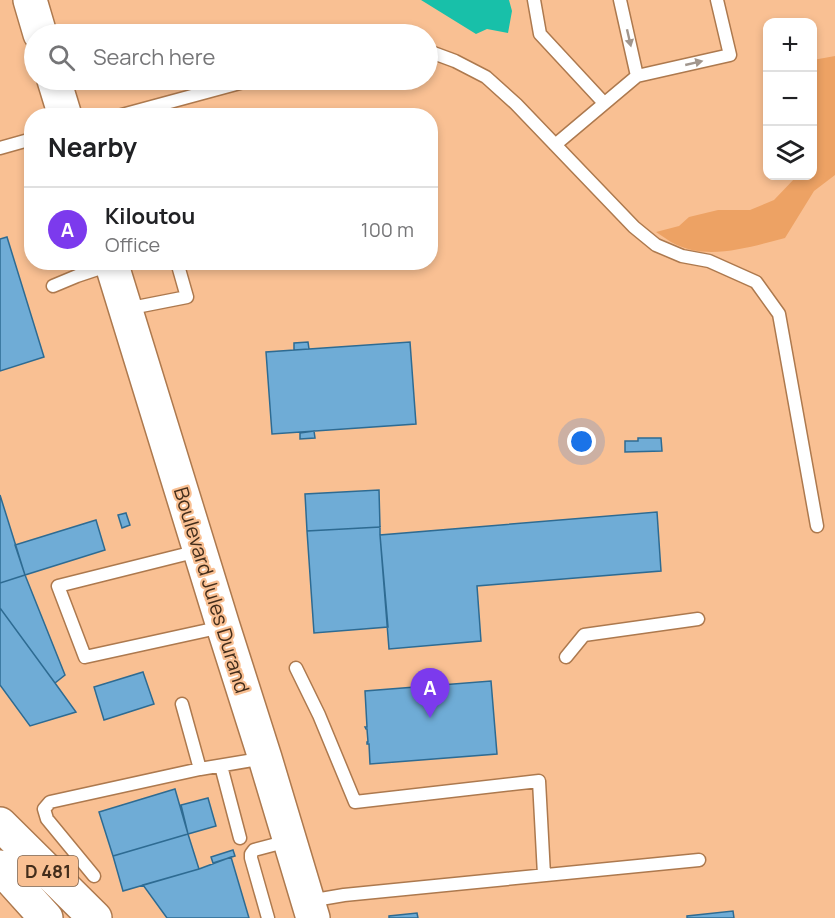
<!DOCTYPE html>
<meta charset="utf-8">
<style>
:root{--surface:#fff;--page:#f2f2f2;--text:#202124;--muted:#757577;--line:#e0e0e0;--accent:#7c3aed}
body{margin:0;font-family:Manrope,sans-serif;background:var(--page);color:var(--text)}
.controls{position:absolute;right:18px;top:18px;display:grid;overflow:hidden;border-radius:12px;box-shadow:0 3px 9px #0003}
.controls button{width:54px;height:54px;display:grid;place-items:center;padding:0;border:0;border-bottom:2px solid var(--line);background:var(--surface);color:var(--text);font:30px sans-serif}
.you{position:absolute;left:582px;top:442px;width:21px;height:21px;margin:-15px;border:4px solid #fff;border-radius:50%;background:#1a73e8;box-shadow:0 0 0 9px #1a73e833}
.badge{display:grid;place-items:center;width:39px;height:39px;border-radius:50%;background:var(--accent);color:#fff;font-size:20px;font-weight:700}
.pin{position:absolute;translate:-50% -50px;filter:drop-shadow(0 2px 3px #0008)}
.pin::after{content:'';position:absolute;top:32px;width:21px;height:18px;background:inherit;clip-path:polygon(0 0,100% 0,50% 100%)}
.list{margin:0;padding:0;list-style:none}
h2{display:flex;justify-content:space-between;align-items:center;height:78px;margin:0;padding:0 24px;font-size:26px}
h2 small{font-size:20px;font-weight:400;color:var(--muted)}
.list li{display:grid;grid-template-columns:39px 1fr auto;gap:18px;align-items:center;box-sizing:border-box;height:84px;padding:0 24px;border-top:2px solid var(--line)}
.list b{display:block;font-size:22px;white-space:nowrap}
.list p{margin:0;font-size:20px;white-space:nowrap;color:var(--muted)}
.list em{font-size:20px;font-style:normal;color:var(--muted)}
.icon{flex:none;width:33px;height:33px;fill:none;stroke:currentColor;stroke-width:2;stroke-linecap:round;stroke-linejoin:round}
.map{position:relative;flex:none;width:835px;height:918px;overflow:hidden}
.search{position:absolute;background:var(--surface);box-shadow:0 3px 9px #0003;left:24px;top:24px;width:414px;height:66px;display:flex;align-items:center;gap:15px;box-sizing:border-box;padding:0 21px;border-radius:33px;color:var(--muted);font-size:22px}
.panel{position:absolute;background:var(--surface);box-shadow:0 3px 9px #0003;left:24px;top:108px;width:414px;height:162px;border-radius:24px}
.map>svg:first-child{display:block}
.green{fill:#eda264}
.water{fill:#18c0a9}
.building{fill:#6facd6;stroke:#2e6b92;stroke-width:1.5}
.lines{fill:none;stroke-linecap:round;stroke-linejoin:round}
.service-casing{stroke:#ad794e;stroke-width:15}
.secondary-casing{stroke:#ad794e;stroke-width:36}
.trunk-casing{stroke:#ad794e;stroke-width:36}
.service{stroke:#fff;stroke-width:12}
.secondary{stroke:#fff;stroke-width:33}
.trunk{stroke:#fff;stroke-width:33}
.oneway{fill:#a1968d}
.labels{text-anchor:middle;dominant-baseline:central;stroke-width:4.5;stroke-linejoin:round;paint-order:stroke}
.shield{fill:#f9c093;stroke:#7a593f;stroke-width:1.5}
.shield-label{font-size:18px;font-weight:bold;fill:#432d1b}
.street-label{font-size:20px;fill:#432d1b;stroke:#f9c093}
</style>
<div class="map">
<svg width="835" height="918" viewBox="0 0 835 918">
<rect width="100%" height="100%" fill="#f9c093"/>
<path class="green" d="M835,56V175L814,191L785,238C749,247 706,262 671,242C666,239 661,235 656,232L679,226L689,217L718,210H750L774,200L796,177V176H812L813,60Z"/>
<path class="water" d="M421,0H509L512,11L508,33L487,29L476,34Z"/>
<path class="building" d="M7,237L44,357L0,371V239Z
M308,342L309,349L294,350V343Z
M410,342L416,424L272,434L266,352Z
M314,431L315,438L300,439V433Z
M638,438H661L662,451L625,452V441H638Z
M379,490L380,527L307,531L305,494Z
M0,495L25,575L0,583Z
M657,512L661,571L477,586L481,641L389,649L380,535Z
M126,513L130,525L122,528L118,515Z
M96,520L105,550L25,575L15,545Z
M380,527V535L388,627L314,633L307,531Z
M25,575L65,675L55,683L0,608V583Z
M0,608L55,683L76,712L30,726L0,685Z
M143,672L154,704L104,720L94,687Z
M491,681L497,754L370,764L369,744H367V742H368L367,729H366L365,727H367L365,691Z
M175,789L188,834L113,856L99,812Z
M208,798L216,826L188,834L181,805Z
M188,834L199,869L123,891L113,856Z
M233,850L235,856L213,863L211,857Z
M231,857L249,918H167L143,885L199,869Z
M733,911L734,918H687V916Z
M417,913L418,918H389V916Z"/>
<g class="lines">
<g class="service-casing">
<path id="service" d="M534,0L540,34L604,103
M620,0L637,76
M428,51L455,61L486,77L516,104L634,227L656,245L682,256L709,261L756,282L779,314L817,526
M118,116L251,80
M555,145L637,76L730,55L717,0
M0,148L32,139
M53,286L77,276L110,265
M126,309L187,297L177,262
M198,551L58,586L85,657L222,627
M566,657L584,635L698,619
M296,668L319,715L355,802L539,781L544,875
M182,704L200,769
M221,766L240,838
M94,876L47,819L44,809L50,802L200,769L265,758
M309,901L344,895L699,860
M268,918L251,858V854L254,850L288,841"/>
</g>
<g class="secondary-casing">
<path id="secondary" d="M30,0L40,34
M54,80L65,116
M111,262L223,626L265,758L313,918"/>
</g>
<g class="trunk-casing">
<path id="trunk" d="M0,824L95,918
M0,867L46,918"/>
</g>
<use href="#service" class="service"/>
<use href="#secondary" class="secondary"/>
<use href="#trunk" class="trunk"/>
</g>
<defs><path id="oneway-solid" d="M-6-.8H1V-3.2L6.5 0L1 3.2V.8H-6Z" transform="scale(1.5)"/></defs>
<g class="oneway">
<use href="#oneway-solid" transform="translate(629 38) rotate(77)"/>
<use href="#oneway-solid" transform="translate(694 63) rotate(-13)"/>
</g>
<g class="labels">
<rect class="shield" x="18" y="856" width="60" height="30" rx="4.5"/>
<g class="shield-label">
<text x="48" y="871">D 481</text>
</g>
<g class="street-label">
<text transform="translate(212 590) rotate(73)">Boulevard Jules Durand</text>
</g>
</g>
</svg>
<div class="controls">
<button>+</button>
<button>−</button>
<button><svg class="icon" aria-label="layers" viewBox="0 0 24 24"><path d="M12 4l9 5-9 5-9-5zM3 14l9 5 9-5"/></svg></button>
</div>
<div class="you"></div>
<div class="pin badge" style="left:430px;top:718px">A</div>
<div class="search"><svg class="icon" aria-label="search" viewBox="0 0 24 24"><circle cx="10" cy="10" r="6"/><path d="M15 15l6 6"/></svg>Search here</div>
<section class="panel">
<h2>Nearby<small></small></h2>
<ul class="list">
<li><span class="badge">A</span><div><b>Kiloutou</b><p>Office</p></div><em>100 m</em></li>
</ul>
</section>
</div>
